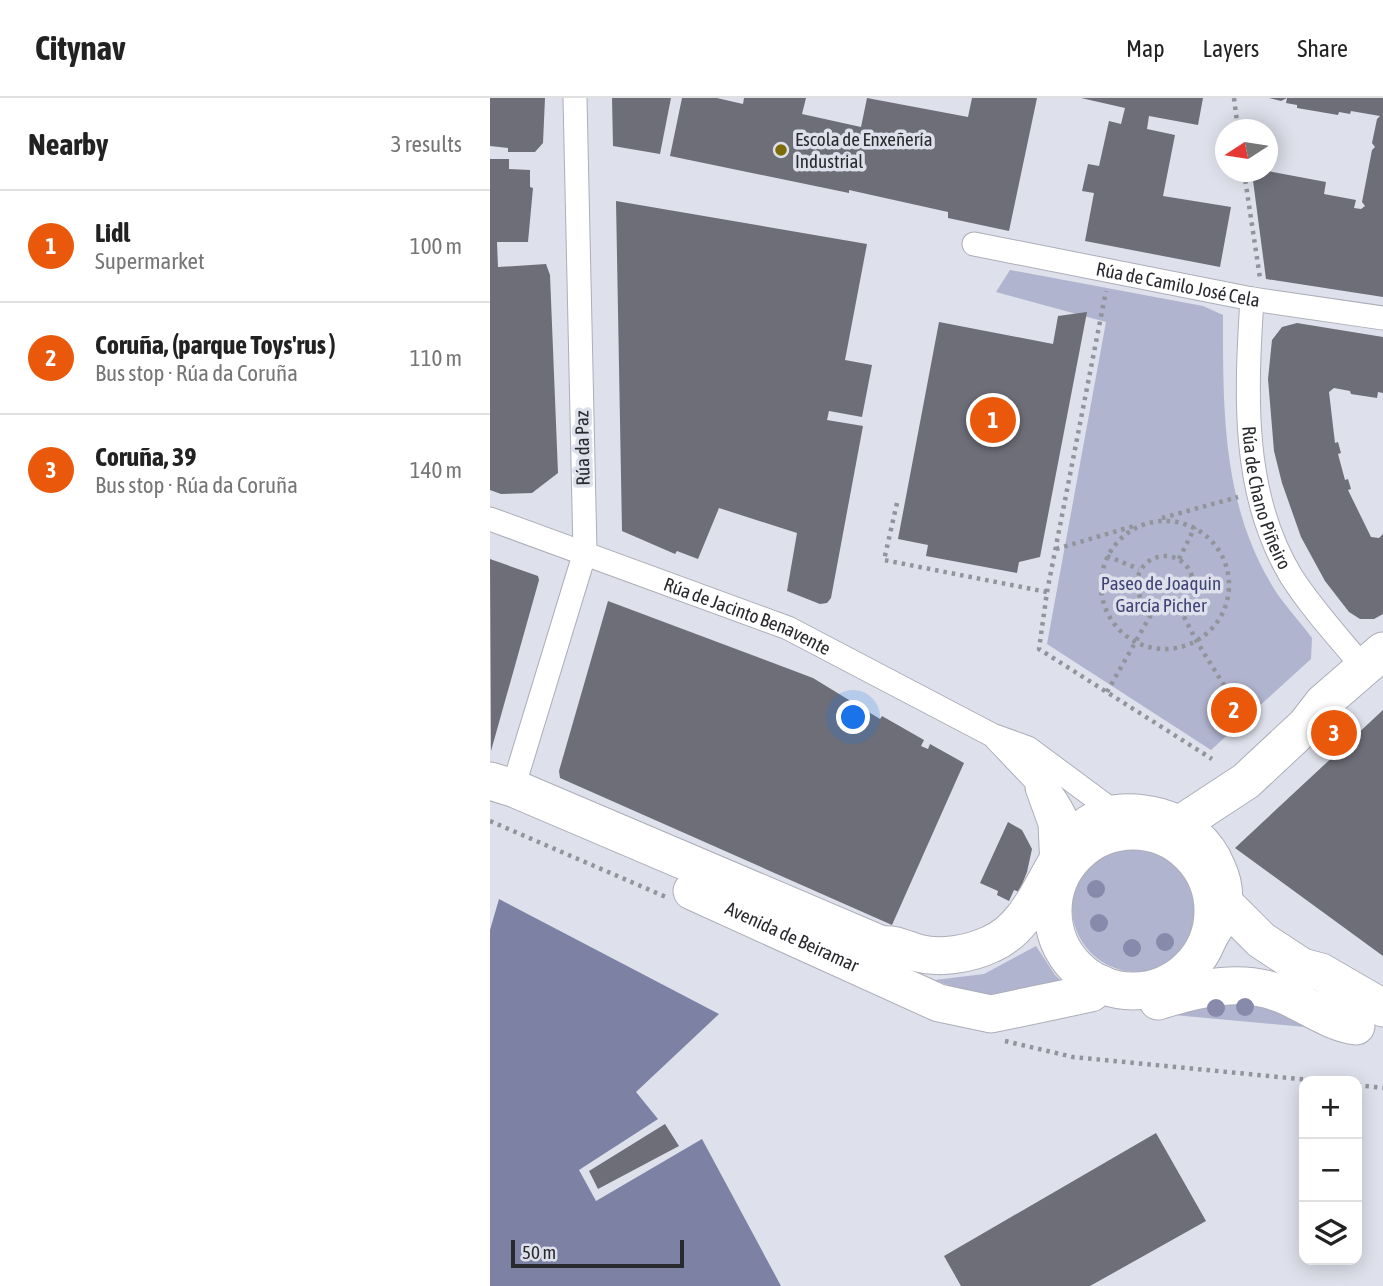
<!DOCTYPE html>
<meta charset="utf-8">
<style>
:root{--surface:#fff;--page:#f6f6f6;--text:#222;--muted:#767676;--line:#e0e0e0;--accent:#ea580c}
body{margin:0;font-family:"Asap Condensed",sans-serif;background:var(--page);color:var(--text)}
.controls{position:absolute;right:21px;bottom:21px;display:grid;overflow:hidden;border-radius:14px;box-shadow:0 4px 18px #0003}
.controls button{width:63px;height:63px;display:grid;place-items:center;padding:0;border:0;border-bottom:2px solid var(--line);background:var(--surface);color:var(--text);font:35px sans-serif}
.compass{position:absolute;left:725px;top:21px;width:63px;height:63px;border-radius:50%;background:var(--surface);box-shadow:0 4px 18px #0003;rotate:258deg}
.scale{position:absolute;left:21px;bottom:18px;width:173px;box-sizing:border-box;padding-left:7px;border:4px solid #292a2e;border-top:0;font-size:19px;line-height:24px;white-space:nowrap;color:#292a2e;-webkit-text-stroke:5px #dee0eb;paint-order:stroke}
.you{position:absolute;left:364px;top:620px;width:24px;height:24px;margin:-18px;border:5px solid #fff;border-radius:50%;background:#1a73e8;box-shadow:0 0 0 10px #1a73e833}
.badge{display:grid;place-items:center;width:46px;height:46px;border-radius:50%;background:var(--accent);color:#fff;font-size:23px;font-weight:700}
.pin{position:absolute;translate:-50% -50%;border:4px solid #fff;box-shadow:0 2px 7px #0006}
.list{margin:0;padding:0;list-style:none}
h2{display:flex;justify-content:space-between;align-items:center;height:91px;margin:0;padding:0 28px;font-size:30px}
h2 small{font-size:23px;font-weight:400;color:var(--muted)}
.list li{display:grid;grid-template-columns:46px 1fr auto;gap:21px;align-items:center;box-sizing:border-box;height:112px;padding:0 28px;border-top:2px solid var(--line)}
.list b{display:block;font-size:26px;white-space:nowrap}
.list p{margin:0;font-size:23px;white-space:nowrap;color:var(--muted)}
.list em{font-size:23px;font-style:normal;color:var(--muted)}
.icon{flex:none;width:38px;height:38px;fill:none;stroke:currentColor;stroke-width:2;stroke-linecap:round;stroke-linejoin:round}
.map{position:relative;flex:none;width:893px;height:1188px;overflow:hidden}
header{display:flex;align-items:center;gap:42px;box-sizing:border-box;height:98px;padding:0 35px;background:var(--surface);border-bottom:2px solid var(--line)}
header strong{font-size:33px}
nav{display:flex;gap:38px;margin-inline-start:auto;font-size:24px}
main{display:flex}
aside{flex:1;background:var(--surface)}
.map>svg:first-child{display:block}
.green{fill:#b0b4ce}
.water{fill:#7d82a5}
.building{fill:#6d6e78}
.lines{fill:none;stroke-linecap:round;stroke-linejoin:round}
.minor-casing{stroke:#acaeb8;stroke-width:25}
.primary-casing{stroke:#acaeb8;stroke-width:39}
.path{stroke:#92939b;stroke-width:4.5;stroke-dasharray:3.5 5;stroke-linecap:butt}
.minor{stroke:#fff;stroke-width:23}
.primary{stroke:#fff;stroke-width:37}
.tree{fill:#888aab}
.poi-dot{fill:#7d6d09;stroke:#dee0eb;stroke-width:2.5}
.labels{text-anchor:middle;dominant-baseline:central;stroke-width:7;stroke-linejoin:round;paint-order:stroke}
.poi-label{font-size:19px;fill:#292a2e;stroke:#dee0eb;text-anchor:start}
.street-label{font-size:19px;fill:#292a2e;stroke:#dee0eb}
.park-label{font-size:19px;fill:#414476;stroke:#dee0eb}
</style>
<header>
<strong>Citynav</strong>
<nav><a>Map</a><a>Layers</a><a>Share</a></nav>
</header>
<main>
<aside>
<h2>Nearby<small>3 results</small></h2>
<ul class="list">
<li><span class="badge">1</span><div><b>Lidl</b><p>Supermarket</p></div><em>100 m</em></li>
<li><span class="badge">2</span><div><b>Coruña, (parque Toys'rus )</b><p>Bus stop · Rúa da Coruña</p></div><em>110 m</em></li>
<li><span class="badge">3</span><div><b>Coruña, 39</b><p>Bus stop · Rúa da Coruña</p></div><em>140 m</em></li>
</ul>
</aside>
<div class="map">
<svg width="893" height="1188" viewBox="0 0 893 1188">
<rect width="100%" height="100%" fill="#dee0eb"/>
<path class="green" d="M520,172L713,208L733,217C733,309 732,402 780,484C791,504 809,522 822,540L821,561L721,652L557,546L616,224L506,194Z
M582 809a65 65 0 1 1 130 0a65 65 0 1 1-130 0Z
M546,848L565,877L577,888C521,899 499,905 445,882L494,876Z
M746,893L847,932L662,915Z"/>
<path class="water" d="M9,801L229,916L146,994L168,1021L89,1072L106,1103L212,1041L291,1188H0V832Z"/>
<path class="building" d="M0,0H55L53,45L45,54H18V50L0,48Z
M122,0H181L170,56L123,48Z
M192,0H227L253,6L254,0H316L312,16L371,29L377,0L478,19L482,0H547L519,133L458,120V114L359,92V95L180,58Z
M591,0H713L708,27L659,18L657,31L685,37L673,98L741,109L730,169L595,143L604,95L592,93L598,66L609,68L619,23L631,26L635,10Z
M779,0H893V199L776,181L762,75L778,73L836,84L834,96L866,102L864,110L871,111L875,108L872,104L882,52L885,49L882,45L887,21L890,18L861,13L860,16L849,14L848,17L807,10V7L796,5L797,0L791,3Z
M0,61H19V71L40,72V89L43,90L38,144H7L8,169L56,166L60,177L68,375L42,395L11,396L0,392Z
M126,103L377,146L355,262L382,267L372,319L339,313L337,322L373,328L341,500L337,505L330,506L297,493L307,435L229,410L208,461L187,453L185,456L132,433Z
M597,214L550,459L529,464L527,475L436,458L438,447L408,441L449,224L563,246L568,218Z
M807,225L893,239V295L888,294L887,300L861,296L860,293L844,290L839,294L845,345L848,344L851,355L848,356L855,382L858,381L861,391L858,392L881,439L889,440L893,436V516L884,521H870L859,514L835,483L811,439L792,385L784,353L778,281L782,242L792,229Z
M0,461L48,478L49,482L1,653Z
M118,503L323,580L390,621L392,618L434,642L431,648L438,651L440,646L474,665L402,827L70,680L69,673Z
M893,612V858L745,750Z
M518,724L532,732L542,751L537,774L529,794L524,792L519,803L507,797L508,793L490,785Z
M175,1026L189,1048L108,1091L99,1073Z
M666,1035L716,1123L600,1188H471L454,1158Z"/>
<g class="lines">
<g class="minor-casing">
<g id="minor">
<path id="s1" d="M484,146L762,201L893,220"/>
<path id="s2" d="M762,201C756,295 751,395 801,478C822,511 849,540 874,570"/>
<path id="s3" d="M0,421L298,530L502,637L538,650L619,710L635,715"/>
<path d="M507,642L547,684L555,686C569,705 582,725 583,749"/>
<path d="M23,690L95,454L85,0"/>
<path d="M547,690L560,726L562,769"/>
</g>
</g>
<g class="primary-casing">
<g id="primary">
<path d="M0,683L23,690L392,847C406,845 415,852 428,855C450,861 480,856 501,846C570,816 557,690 669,719C695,726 717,745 727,770C739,796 734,816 719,839"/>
<circle cx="643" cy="813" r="80"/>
<path d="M667,735L689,727L756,683L816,627L833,605L893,553"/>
<path d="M721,792L771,842L812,869L831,874L893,910"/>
<path id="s4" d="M202,793L449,905L501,916L601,895L611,886"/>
<path d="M668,903C709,890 754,879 796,898C819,908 842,925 866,928"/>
</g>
</g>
<path class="path" d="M744,0L748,32
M754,74L770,180
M407,405L394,462L557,494L549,551L722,661
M672,420L748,399
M611 487a64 64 0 1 1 128 0a64 64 0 1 1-128 0Z
M566,451L644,428
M647 486a28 28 0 1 1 56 0a28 28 0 1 1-56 0Z
M617,458L649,471
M689,461L705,429
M557,494L616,193
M690,511L707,544L759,627
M617,594L663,513
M0,723L176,799
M515,943L583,959L830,983
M867,987L893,990"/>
<use href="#minor" class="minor"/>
<use href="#primary" class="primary"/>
</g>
<g class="tree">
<circle cx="606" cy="791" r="9"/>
<circle cx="609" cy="825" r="9"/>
<circle cx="675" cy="844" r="9"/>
<circle cx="642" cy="850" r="9"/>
<circle cx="755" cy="909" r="9"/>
<circle cx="726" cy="910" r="9"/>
</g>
<circle class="poi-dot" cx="291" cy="52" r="7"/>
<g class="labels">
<g class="poi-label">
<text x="305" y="41">Escola de Enxeñería<tspan x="305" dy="22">Industrial</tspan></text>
</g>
<g class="street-label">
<text stroke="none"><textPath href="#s1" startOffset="208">Rúa de Camilo José Cela</textPath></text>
<text transform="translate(92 350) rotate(-91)">Rúa da Paz</text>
<text stroke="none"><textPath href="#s2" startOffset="201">Rúa de Chano Piñeiro</textPath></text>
<text stroke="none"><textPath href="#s3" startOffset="275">Rúa de Jacinto Benavente</textPath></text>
<text stroke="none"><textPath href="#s4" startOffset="110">Avenida de Beiramar</textPath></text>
</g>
<g class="park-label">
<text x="671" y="485">Paseo de Joaquin<tspan x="671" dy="22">García Picher</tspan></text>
</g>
</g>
</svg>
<div class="controls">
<button>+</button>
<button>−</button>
<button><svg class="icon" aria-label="layers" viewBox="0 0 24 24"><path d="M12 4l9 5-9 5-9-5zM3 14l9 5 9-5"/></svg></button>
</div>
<svg class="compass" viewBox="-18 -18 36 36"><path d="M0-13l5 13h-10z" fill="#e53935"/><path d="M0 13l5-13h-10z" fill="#767676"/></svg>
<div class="scale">50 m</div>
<div class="you"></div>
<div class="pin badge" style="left:503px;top:322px">1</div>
<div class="pin badge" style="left:744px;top:612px">2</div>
<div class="pin badge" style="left:844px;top:635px">3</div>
</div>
</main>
